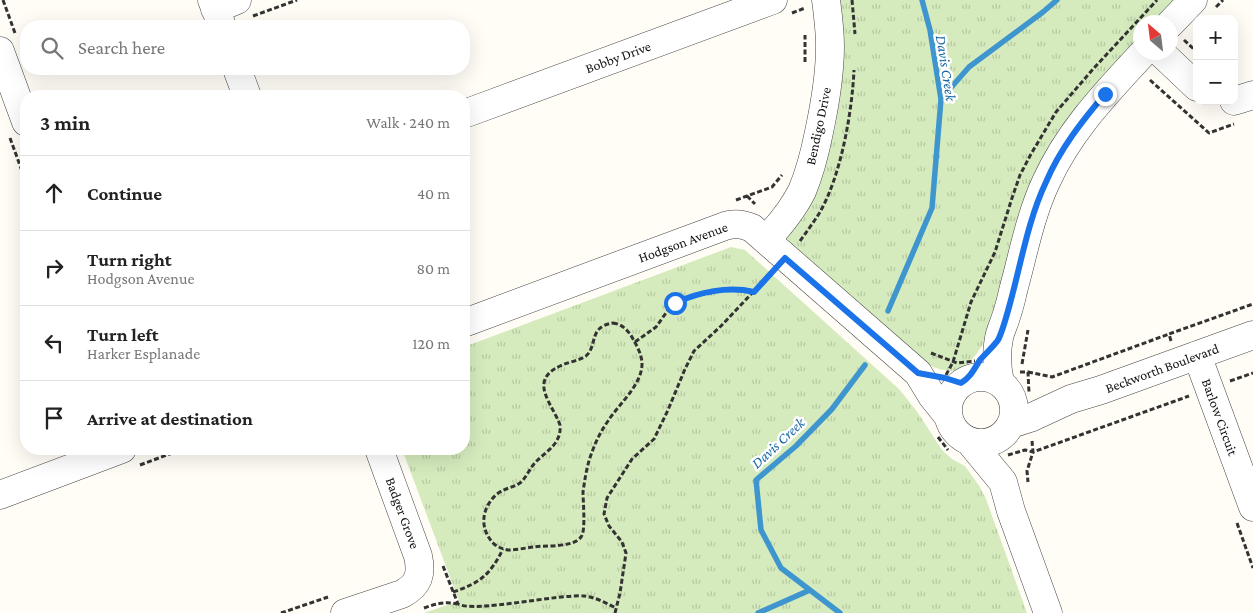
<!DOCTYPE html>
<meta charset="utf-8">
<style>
:root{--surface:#fff;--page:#f6f6f6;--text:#222;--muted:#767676;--line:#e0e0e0}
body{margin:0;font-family:"Crimson Pro",serif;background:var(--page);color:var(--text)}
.controls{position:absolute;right:15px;top:15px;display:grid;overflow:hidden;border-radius:10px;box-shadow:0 5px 20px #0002}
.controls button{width:45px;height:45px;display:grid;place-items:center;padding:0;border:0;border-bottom:1px solid var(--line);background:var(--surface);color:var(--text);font:25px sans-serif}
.compass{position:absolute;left:1133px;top:15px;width:45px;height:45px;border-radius:50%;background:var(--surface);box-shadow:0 5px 20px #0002;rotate:332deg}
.stop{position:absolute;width:15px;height:15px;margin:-11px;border:4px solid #1a73e8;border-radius:50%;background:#fff}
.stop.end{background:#1a73e8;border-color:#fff;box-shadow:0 1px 5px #0008}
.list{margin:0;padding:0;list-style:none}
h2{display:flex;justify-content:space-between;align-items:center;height:65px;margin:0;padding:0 20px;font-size:21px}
h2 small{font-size:16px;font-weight:400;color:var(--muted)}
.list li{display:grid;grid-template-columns:32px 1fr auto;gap:15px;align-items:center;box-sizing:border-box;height:75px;padding:0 20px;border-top:1px solid var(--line)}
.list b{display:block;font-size:19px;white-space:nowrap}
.list p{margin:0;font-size:16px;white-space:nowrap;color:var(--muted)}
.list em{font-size:16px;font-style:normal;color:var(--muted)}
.icon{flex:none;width:28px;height:28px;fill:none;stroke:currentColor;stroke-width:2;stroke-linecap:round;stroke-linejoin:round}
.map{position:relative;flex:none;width:1253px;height:613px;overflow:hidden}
.search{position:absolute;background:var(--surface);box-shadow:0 5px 20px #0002;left:20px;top:20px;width:450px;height:55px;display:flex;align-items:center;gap:12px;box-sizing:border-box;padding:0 18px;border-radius:20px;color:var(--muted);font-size:19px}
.panel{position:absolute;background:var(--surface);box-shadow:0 5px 20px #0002;left:20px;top:90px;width:450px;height:365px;border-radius:20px}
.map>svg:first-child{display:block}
.park{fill:url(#park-tufts)}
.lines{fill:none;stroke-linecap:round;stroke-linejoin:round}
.stream{stroke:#3f96cf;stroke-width:5.5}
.minor-casing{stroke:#444;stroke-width:29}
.path{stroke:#333;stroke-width:3;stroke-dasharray:5 2.5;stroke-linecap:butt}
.minor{stroke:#fff;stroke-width:28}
.route{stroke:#1a73e8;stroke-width:6}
.labels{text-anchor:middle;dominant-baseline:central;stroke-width:5;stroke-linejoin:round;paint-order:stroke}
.street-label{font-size:14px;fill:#111;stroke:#fff}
.water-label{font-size:15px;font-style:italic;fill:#1768a6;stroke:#fff}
</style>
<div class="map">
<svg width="1253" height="613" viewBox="0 0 1253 613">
<defs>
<pattern id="park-tufts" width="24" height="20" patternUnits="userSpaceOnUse" patternTransform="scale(1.25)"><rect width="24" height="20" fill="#d5ebbd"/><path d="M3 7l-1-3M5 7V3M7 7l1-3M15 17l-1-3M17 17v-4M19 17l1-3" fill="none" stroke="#b6c8a1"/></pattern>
</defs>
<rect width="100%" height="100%" fill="#fffdf5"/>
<path class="park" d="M834,0H1176L1161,22H1140V45L1098,83L1072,112L1053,138L989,334C967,372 958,381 916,359L789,244L787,237L823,172L835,128L839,104L843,63Z
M731,247L745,250L900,390L918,413L942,450L952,459L965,466L980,487L986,499L1027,613H424L459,601L402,449H464V347Z"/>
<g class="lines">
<path class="stream" d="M941,99L969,67L1043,12L1057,0
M888,311L932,208L941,99L930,30L922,0
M758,613L810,590
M840,613L781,568L761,530L756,480L796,446L832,409L865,365"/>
<g class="minor-casing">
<path id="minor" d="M212,0L222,26
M215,9L237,0
M1170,24L1193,0
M0,51L26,122
M1160,52L1197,87
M237,69L247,96
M1234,101L1253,95
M464,114L773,0
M766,240C780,225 793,209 802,191C810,172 815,152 819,132C825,104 830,75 830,46C830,30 828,15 826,0
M464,323L725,226C735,223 742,224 752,228L918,373L932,396L948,416
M1197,355L1253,507
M948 410a33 33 0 1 1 66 0a33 33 0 1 1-66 0Z
M1000,383C997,369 996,353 999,338C1000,332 1003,326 1005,320C1008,311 1011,301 1013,291C1023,255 1030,216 1046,182C1069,131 1106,93 1144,52
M1011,424L1030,418L1071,399L1101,390L1253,335
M970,442L1003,482L1011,511L1048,613
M0,495L122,449
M345,613L402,594C419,585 422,574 418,556L379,449"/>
</g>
<path class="path" d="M3,0L15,33
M852,0L855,34
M1216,7L1223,0
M792,13L805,8
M253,16L297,0
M1184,40L1197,52
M805,62V35
M1150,80L1209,133L1234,124
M10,138L26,182
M747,196L755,204
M736,200L772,187L782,175
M800,241C807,231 814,222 820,212C841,175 852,113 854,70
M613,323C622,324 629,331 633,339C637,346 642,355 642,364C642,385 618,405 608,421C601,431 596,441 592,452C587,465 585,478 583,492C583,502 586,531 581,537C573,548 546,545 534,547C525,548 516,550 508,550C502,549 498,547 494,544C479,529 481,508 497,494C504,488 513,488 520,483C526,478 529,470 534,464C544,452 562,445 560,425C552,403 528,381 560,366C568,362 578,361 586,356C598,345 588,327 613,323Z
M1171,341L1169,334L1253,304
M635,342L656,327L671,306L680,301L691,297L723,290H745L753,291
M931,353L957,363L975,361
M1022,364L1028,330
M1020,372H1028L1029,393
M1028,372L1052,377L1169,334
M946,375L953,362L971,302L995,252L1012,198L1020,175L1031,154L1056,112L1094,68L1157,0
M1230,381L1253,373
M938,437L948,450
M1032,441L1033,452L1189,396
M1008,455L1025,450L1033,452L1027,471L1028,482
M140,465L183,449
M1237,523L1253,568
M443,566L458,604C475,613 557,594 584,596C595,597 606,603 616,608
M453,592C480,583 490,575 503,549
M424,608C435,604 446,601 457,604
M281,613L328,597
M615,613L620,593L626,553L622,542L609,526L604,514L607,498L632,459L654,439L668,410L685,369L694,351L721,326L771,273"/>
<use href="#minor" class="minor"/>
</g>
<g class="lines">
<path class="route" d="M675,303C699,292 728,286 754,292L785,258L918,373L945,378L961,383C971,377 974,369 980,360C986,353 993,347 998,340C1003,331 1009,307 1012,296C1022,258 1029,218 1046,182C1060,149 1082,121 1105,94"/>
</g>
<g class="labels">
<g class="street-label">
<text transform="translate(618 57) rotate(-20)">Bobby Drive</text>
<text transform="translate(818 126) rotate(-78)">Bendigo Drive</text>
<text transform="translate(683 242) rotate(-20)">Hodgson Avenue</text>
<text transform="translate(1162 368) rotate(-20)">Beckworth Boulevard</text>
<text transform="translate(1220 417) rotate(70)">Barlow Circuit</text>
<text transform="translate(403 513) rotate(70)">Badger Grove</text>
</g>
<g class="water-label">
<text transform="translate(946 68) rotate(81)">Davis Creek</text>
<text transform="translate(778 443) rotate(-43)">Davis Creek</text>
</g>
</g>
</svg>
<div class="controls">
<button>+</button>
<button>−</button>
</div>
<svg class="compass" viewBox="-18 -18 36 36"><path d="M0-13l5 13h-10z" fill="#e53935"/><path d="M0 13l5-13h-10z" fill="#767676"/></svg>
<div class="stop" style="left:675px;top:303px"></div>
<div class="stop end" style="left:1105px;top:94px"></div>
<div class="search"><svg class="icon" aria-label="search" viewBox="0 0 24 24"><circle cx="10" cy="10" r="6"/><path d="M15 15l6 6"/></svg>Search here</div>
<section class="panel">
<h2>3 min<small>Walk · 240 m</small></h2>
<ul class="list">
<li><svg class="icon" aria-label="ahead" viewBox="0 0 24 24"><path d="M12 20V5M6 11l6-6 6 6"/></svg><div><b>Continue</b></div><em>40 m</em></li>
<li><svg class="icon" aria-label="right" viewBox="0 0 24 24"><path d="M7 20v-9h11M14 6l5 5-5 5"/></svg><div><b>Turn right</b><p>Hodgson Avenue</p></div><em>80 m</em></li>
<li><svg class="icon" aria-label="left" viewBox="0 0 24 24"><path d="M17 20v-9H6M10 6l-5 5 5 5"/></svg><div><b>Turn left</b><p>Harker Esplanade</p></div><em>120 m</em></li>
<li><svg class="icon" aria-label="arrive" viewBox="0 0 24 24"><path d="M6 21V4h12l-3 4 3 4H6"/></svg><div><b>Arrive at destination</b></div></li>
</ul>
</section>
</div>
